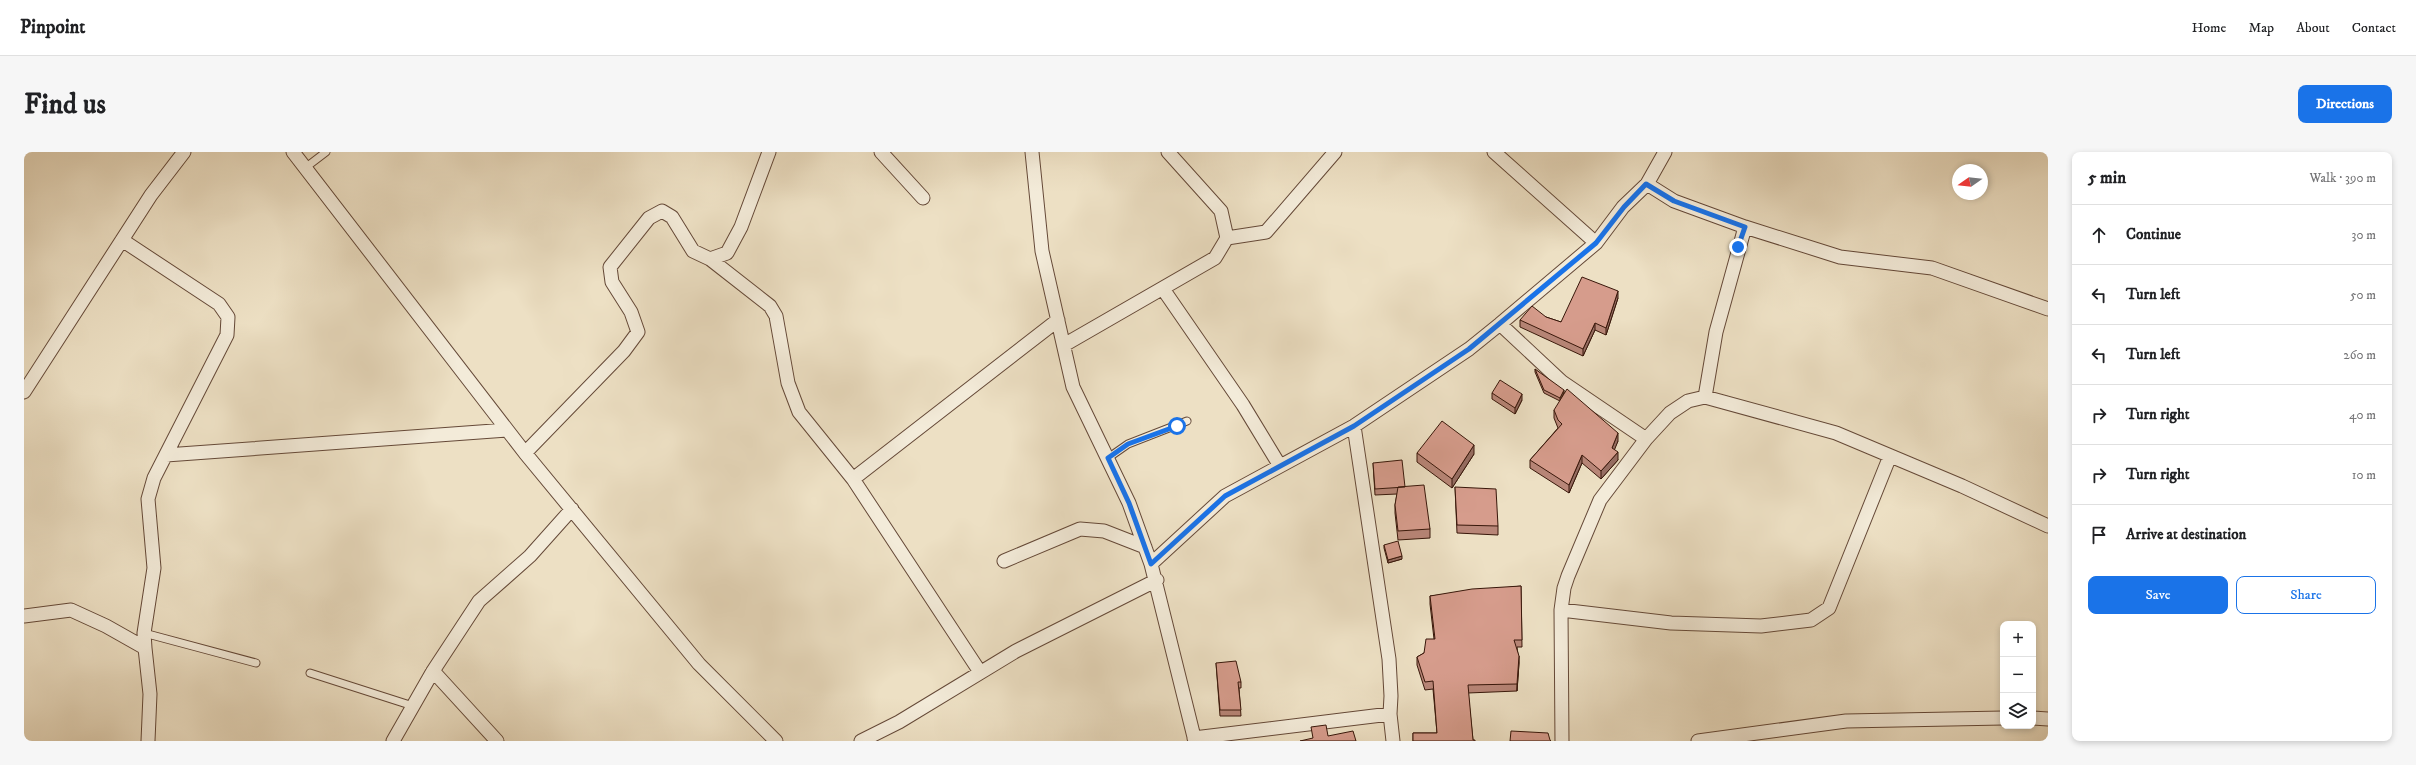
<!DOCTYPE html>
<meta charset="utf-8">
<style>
:root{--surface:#fff;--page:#f6f6f6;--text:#202124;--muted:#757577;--line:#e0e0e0;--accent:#1a73e8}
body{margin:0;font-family:"IM FELL DW Pica",serif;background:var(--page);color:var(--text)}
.controls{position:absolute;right:12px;bottom:12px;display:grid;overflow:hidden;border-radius:8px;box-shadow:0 2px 6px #0003}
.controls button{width:36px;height:36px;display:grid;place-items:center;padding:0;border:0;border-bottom:1px solid var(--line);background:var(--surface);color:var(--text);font:20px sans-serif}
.compass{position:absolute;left:1928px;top:12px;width:36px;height:36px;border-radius:50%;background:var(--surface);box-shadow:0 2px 6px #0003;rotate:256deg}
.stop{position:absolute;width:12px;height:12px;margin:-9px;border:3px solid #1a73e8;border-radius:50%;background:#fff}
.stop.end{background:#1a73e8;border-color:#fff;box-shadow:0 1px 4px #0008}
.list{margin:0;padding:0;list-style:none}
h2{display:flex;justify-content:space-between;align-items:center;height:52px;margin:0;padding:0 16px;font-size:17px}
h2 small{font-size:13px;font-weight:400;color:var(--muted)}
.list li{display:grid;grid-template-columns:26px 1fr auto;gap:12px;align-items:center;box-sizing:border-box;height:60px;padding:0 16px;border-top:1px solid var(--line)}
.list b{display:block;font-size:15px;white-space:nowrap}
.list em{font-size:13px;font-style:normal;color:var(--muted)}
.actions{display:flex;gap:8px;padding:12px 16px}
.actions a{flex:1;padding:9px 0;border:1px solid var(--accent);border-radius:8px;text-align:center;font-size:14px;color:var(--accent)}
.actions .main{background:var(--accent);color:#fff}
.icon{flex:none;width:22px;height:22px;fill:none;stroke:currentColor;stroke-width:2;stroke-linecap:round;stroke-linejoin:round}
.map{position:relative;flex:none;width:2024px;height:589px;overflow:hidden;border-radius:8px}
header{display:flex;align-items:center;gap:24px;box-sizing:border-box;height:56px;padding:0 20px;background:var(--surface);border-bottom:1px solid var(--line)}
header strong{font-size:19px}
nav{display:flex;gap:22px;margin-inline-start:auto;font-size:14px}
.intro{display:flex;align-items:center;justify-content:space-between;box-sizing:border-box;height:96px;padding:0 24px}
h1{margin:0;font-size:28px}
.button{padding:10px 18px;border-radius:8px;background:var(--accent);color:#fff;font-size:14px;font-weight:700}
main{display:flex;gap:24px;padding:0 24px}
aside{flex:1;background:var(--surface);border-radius:8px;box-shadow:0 2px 6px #0003}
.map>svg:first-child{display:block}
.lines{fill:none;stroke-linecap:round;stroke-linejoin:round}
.service-casing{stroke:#654938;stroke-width:9}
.minor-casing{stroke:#654938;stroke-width:15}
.service{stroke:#f3ebd9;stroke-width:7}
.minor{stroke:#f3ebd9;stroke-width:13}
.wall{fill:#b88678;stroke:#38170a}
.shaded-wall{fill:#966d62;stroke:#38170a}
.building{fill:#d69c8c;stroke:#38170a}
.route{stroke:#1a73e8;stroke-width:5}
</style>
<header>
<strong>Pinpoint</strong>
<nav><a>Home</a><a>Map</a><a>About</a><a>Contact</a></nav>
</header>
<div class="intro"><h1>Find us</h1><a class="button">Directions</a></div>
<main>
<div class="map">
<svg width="2024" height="589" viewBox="0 0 2024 589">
<rect width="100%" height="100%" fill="#ede0c4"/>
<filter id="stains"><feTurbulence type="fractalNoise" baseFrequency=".005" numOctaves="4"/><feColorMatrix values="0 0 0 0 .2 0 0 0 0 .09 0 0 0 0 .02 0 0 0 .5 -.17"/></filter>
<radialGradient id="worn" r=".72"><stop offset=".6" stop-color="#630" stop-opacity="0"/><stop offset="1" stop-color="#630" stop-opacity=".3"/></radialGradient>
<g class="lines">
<g class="service-casing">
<path id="service" d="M281,16L302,0
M1084,306L1104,292L1163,269
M120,481L232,511
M286,521L389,554"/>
</g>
<g class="minor-casing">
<path id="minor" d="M269,0L501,301L675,512L752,589
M857,0L899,46
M1008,0L1018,99L1049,235L1105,351L1127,412L1171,589
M1470,0L1572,91
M1623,32L1650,49L1721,75L1816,105L1908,116L2024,157
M1203,86L1242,80L1311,0
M98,88L195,152L204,165L203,183L130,326L124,347L130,416L120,481L121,496
M686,107L746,154L752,164L764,231L775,260L829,327L956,520
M1139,137L1219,253L1256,314
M1476,172L1572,91L1599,55L1623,32L1641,0
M1040,193L1191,106L1203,86L1197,59L1144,0
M0,240L127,43L160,0
M1681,245L1692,180L1721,75
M1330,274L1365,507L1367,544L1366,562
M501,301L600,199L614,180L607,160L588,130L586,115L625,66L638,59L648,65L669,99L686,107L703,101L717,75L745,0
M142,303L483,278
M829,327L1034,168
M980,409L1056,377L1080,379L1121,395
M1127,412L1201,344L1330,274L1445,197L1476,172L1538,230L1622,287
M1537,458L1647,471L1737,474L1787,468L1805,456L1866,304
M0,464L47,458L82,474L121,496L126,542L124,589
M409,519L473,589
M2009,566L2024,567
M1170,586L1366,562L1369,589
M369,589L409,519L455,449L506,404L548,357
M837,589L875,570L992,499L1133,428
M1538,589L1537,458L1540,436L1544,424L1576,348L1622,287L1646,261L1664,249L1681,245L1812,281L1938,334L2024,374
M1674,589L1822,569L1979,566"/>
</g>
<use href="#service" class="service"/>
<use href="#minor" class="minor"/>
</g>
<path class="wall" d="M1594,146L1582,183L1571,178L1559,204L1496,175V168L1522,165L1537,170Z
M1511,217L1540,241L1536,249L1520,241L1511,220Z
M1468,241L1498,248L1491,262L1468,247Z
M1530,258L1594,289L1590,297L1594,308L1577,327L1558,311L1545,341L1506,316V308L1534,276L1530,266Z
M1393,301L1450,302L1428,336L1393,310Z
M1349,311L1381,335L1406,377V386L1374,388L1371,361V353L1373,342L1351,343Z
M1431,335L1474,374V383L1433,381Z
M1360,393L1378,407L1364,411L1360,396Z
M1497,434L1498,495H1493L1495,511L1493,539L1444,541L1449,588L1451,589H1389V581H1413L1409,537L1401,538L1393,513V505L1400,501L1410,487L1406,452V444Z
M1192,511L1217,530V536H1215L1217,564H1196Z"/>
<path class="shaded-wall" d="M1594,139V146L1582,183V176Z
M1571,171V178L1559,204V197Z
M1540,238V241L1536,249V246Z
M1498,242V248L1491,262V256Z
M1594,281V289L1588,304V296Z
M1450,293V302L1428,336V327Z
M1594,300V308L1577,327V319Z
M1558,303V311L1545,341V333Z
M1378,404V407L1364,411V408Z
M1495,504V511L1493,539V532Z"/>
<path class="building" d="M1558,125L1594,139L1582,176L1571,171L1559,197L1496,168L1508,154L1522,165L1537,170Z
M1511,217L1540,238L1536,246L1520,238Z
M1476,228L1498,242L1491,256L1468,241Z
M1543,237L1594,281L1588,296L1594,300L1577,319L1558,303L1545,333L1506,308L1538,272L1534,268L1530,258Z
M1418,269L1450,293L1428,327L1393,301Z
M1378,308L1381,335L1351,337L1349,311Z
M1400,333L1406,377L1374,379L1371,353L1374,335Z
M1431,335L1472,337L1474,374L1433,373Z
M1374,389L1378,404L1364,408L1360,393Z
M1497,434L1498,488H1490L1495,504L1493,532L1444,533L1449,588H1451V589H1389V581H1413L1409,529L1401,530L1393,505L1400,501L1402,487H1411L1406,444L1448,437Z
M1212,509L1217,530H1214L1217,558H1196L1192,511Z
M1302,573L1304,584L1329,579L1332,589H1276L1289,586L1287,575Z
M1487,579L1524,581L1526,588L1527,589H1486Z"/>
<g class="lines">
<path class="route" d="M1153,274L1104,292L1084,306L1105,351L1127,412L1201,344L1330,274L1445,197L1572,91L1600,55L1622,32L1650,49L1721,75L1714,95"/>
</g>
<rect width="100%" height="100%" filter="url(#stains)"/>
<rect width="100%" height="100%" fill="url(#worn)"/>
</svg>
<div class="controls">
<button>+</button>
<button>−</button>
<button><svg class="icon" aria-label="layers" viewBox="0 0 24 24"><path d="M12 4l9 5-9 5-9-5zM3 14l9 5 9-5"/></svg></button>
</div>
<svg class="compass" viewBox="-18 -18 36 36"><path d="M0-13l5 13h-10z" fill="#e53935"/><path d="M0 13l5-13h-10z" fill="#757577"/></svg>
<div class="stop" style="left:1153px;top:274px"></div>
<div class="stop end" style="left:1714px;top:95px"></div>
</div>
<aside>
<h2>5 min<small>Walk · 390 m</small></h2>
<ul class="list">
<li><svg class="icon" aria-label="ahead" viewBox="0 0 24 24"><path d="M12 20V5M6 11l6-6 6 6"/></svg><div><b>Continue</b></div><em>30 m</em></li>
<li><svg class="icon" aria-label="left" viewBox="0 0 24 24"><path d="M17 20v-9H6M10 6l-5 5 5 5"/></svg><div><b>Turn left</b></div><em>50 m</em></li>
<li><svg class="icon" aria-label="left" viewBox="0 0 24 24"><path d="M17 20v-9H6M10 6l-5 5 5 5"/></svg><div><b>Turn left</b></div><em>260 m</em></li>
<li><svg class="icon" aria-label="right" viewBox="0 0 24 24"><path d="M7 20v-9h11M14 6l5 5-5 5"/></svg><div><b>Turn right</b></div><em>40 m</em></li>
<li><svg class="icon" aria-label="right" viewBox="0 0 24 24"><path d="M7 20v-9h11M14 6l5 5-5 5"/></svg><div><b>Turn right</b></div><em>10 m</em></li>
<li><svg class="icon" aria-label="arrive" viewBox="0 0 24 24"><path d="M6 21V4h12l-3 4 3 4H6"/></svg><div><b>Arrive at destination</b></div></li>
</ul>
<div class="actions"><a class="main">Save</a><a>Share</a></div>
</aside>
</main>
